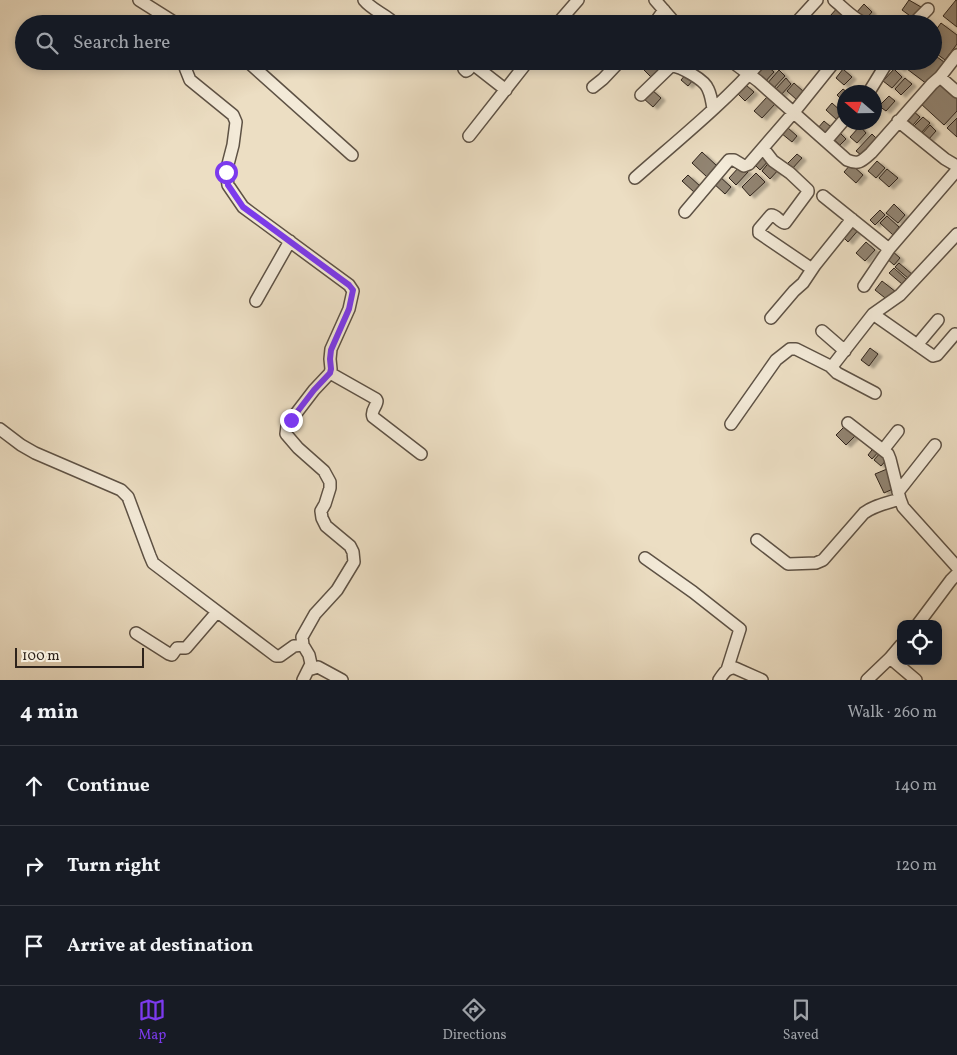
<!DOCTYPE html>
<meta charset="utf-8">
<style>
:root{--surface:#171b24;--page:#20242c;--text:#f1f3f6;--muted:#9ea1a6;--line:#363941;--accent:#7c3aed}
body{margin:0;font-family:Vollkorn,serif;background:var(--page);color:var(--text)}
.controls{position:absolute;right:15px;bottom:15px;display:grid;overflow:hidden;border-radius:10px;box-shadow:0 2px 8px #0003}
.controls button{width:45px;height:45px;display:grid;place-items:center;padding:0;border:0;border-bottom:1px solid var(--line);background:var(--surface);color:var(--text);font:25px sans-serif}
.compass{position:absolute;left:837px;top:85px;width:45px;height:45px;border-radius:50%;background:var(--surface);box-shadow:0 2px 8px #0003;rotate:290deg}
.scale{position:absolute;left:15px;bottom:12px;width:129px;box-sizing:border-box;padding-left:5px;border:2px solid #2e231b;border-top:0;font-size:14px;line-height:18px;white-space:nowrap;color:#2e231b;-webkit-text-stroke:4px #f3ead8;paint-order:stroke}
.stop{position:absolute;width:15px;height:15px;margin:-11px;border:4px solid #7c3aed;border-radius:50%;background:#fff}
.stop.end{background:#7c3aed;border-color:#fff;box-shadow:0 1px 5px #0008}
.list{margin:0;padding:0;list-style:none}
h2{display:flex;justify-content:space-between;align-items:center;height:65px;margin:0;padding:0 20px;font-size:21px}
h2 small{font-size:16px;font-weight:400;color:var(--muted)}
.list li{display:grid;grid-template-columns:32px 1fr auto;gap:15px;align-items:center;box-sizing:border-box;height:80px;padding:0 20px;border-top:1px solid var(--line)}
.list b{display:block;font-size:19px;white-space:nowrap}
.list em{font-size:16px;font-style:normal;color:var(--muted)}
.icon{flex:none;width:28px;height:28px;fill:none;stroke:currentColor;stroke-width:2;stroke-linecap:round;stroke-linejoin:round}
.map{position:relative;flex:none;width:957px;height:680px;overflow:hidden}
.search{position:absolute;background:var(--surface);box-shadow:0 2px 8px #0003;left:15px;right:15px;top:15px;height:55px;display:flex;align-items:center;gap:12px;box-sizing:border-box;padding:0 18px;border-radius:28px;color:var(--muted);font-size:19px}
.sheet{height:305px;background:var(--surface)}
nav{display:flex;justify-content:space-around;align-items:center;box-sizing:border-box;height:70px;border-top:1px solid var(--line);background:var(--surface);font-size:14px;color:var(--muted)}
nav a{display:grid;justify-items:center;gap:2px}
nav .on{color:var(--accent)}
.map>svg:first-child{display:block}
.building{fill:#918472;stroke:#2e231b;filter:url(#shadow)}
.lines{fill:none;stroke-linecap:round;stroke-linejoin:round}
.minor-casing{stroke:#5e5245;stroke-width:14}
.minor{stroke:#f3ead8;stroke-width:11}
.route{stroke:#7c3aed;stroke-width:6}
</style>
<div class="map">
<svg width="957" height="680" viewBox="0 0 957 680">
<defs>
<filter id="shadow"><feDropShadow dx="4.5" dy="2.5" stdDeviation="1" flood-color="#0004"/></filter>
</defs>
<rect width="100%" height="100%" fill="#ecdec3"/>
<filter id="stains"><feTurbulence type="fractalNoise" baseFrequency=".004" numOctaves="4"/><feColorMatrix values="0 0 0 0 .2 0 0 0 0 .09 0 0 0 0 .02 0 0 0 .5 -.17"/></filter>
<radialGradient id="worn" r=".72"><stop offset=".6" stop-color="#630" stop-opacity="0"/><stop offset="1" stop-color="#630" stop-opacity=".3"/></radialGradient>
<path class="building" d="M909,0L921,7L913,18L902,10Z
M956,0H957V27L943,16Z
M864,4L872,12L864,21L856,13Z
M839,6L849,15L841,24H838L830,16Z
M706,15L715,24H698Z
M941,23L957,35V44L945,60L933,51V34Z
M933,54L944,62L927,84L907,69L913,61H933Z
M650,61H651L659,69L651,77L643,69Z
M771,61H784L778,68Z
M892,61H906L907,62L900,69Z
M765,64L774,72L764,83L755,75Z
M843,69L852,77L844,85L836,78Z
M894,69L902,77L892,88L883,81Z
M779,70L785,76L772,90L766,85Z
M686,74L693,80L688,86L681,80Z
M786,78L791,84L780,96L774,91Z
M905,78L912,84L901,95L895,89Z
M941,80L957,95V111L944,125L920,103Z
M794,83L804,92L797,100L787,91Z
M746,85L754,92L745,101L738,94Z
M651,89L661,98L653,107L643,98Z
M843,89L847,92H844V102L837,95Z
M889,96L895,101L886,111L879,106Z
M767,97L775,104L762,118L754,111Z
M832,103L843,113L837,120L826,110Z
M912,110L920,117L913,125L905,118Z
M923,117L930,123L921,133L913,127Z
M957,118V137L947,128Z
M824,121L831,127L823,135L817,129Z
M930,125L936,131L928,140L921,135Z
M860,126L866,133L857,143L850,137Z
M787,127L797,136L792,142L781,133Z
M837,130L846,139L840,145L831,137Z
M872,134L877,139L861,155L856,151Z
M702,152L717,166L707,177L692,163Z
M763,152L770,159L760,170L752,162Z
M797,154L802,158L791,170L786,165Z
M771,160L780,168L770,179L762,171Z
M877,161L885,168L876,178L868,171Z
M851,164L863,175L856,183L844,172Z
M740,166L748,172L736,185L729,178Z
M887,169L898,178L889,187L879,178Z
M756,173L765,182L750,196L742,187Z
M688,175L701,187L695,193L682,181Z
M718,175L731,187L725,194L712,182Z
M894,204L905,215L898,223L886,213Z
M880,210L885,215L875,225L870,220Z
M887,216L899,227L893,235L880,223Z
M853,222L860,228L848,242L841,235Z
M866,242L875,250L865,261L856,253Z
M891,250L900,258L894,265L885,257Z
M899,263L913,275L909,279L895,267Z
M894,268L906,279L902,284L889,273Z
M882,281L896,292L889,301L875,290Z
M870,348L878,354L869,366L861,360Z
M847,424L857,434L846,445L836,435Z
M875,446L880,450L872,459L868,455Z
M881,452L888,458L881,466L874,460Z
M887,469L895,488L884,493L875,474Z"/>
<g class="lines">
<g class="minor-casing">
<path id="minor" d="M139,0L177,24
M364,0C373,11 386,14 395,24
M655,0L676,24
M834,0C844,8 856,22 868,24
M557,24L578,0
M654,24L664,10
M795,24L817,0
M913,24L928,9
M183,61L186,70L190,80L233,115L236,122L233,145L226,172L228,185L243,207L349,285L353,291L349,309L331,349L330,359L331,369L330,373L314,390L291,420L287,426L286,434L298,448L324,471L330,482V488L325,504L321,511L322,518L326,526L350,546L353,552L354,562L337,590L315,614L302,637L303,645L309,655L311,664L303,680
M247,61L352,155
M462,61L464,69L466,71L468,70L472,65H474L506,90
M731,61L758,81L847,160C859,165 862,161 871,153L932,84L940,77L957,55
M940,77L957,92
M593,87L603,79L620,61
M869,92L888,61
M641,95L671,66C680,66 705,80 708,89C711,95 712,102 713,109
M898,121L945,159L957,166
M469,136L528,61
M826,141L844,120
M763,148L773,161L790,173L808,190V192L785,223C779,222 777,215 771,215L759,229V233L812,269
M635,178C678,140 723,104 761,61
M823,196L889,249
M685,212L729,160H734L744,166L749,164L794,112L835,61
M864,286L889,249L957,170
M256,301L290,241
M873,314L933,356L937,355L955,334
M771,318L794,291L803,283L815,265L852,219
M822,331L845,351
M917,345L938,320
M830,366L837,373L875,393
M330,373L376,399L377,401C377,406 370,411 373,417L421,454
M848,423L888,454L890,459L900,499L903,507L957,567
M731,424L776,360L790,349H796L830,366L834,364L873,314L900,295L957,234
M0,429L21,445L35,453L121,490L128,497L150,556L153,563L276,656H280L294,646L303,645
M883,450L898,431
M898,492L935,445
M757,540L788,564L816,563L823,560L864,513C875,505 887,503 900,499
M645,558L693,592L740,629L727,670
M918,624L951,580L957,574
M136,633L169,654L172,655L177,648H186L217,612
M890,658L916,680
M308,670L318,667L342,680
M719,680C723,674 727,667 735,668L762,680
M867,680L890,658L901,645"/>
</g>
<use href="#minor" class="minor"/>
</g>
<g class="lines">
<path class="route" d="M226,172L228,185L243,207L349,285L353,290L349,309L331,350L330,359L331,369L330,373L314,390L291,420"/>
</g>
<rect width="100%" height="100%" filter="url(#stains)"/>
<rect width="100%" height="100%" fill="url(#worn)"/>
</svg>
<div class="controls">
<button><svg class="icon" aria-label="locate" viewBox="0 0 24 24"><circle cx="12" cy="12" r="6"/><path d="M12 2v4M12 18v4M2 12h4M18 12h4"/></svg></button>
</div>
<svg class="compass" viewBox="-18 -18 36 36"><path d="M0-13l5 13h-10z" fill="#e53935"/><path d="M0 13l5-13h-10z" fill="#9ea1a6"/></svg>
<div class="scale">100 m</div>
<div class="stop" style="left:226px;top:172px"></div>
<div class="stop end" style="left:291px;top:420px"></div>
<div class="search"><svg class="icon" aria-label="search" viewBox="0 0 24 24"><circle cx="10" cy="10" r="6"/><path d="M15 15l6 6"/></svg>Search here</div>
</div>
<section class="sheet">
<h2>4 min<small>Walk · 260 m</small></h2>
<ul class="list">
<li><svg class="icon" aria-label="ahead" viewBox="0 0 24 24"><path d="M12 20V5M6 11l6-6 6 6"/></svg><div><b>Continue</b></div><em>140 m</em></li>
<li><svg class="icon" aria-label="right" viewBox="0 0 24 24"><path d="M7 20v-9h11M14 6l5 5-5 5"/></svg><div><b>Turn right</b></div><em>120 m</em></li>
<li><svg class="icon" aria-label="arrive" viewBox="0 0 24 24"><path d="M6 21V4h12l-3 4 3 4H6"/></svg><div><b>Arrive at destination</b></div></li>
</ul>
</section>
<nav>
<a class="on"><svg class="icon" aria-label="map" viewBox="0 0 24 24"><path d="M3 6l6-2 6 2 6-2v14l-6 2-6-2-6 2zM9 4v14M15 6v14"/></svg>Map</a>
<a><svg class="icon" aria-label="directions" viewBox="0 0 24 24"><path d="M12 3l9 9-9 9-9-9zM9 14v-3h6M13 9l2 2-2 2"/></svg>Directions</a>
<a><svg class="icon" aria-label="saved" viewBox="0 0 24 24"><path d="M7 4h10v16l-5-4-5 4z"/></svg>Saved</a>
</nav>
